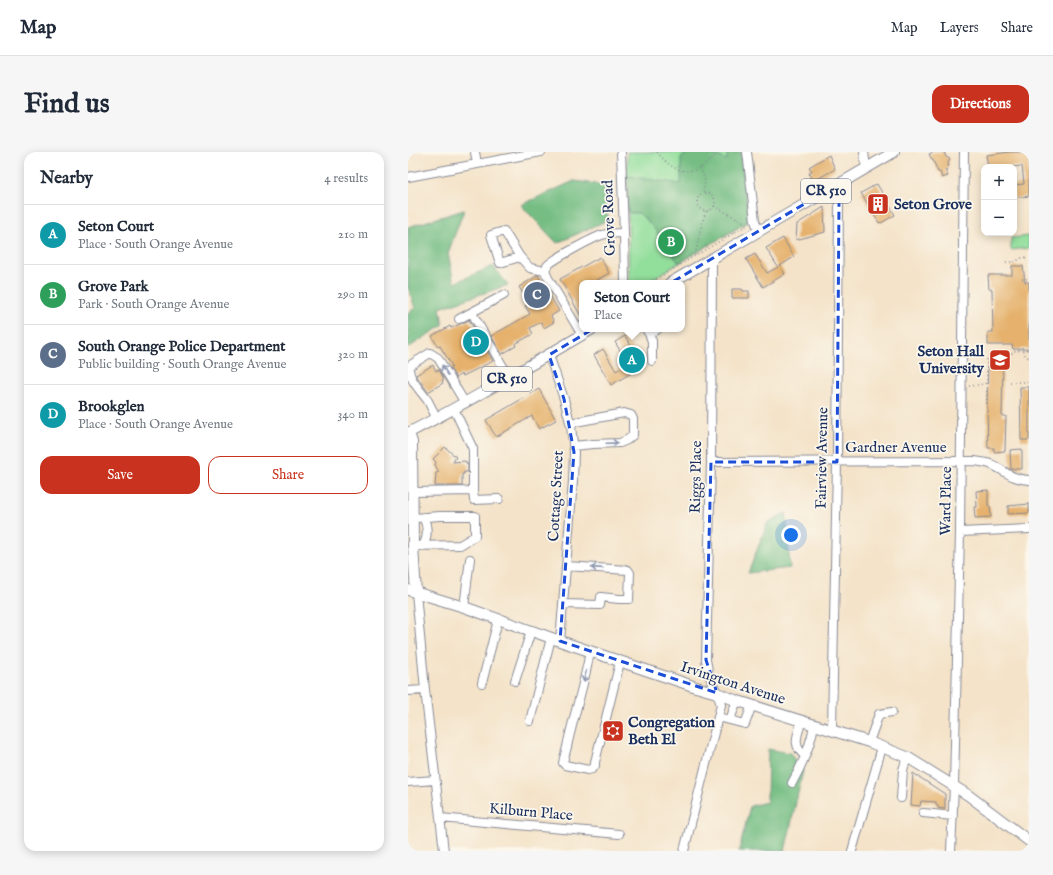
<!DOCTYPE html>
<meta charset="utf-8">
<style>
:root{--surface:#fff;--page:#f6f6f7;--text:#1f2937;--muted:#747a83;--line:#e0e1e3;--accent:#c8321e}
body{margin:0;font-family:"IM FELL English",serif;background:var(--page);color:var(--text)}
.controls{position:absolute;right:12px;top:12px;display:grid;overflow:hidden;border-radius:8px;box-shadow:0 2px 10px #0003}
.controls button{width:36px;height:36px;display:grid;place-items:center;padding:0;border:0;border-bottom:1px solid var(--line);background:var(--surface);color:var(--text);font:20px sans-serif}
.you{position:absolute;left:383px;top:383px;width:14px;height:14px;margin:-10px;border:3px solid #fff;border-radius:50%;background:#1a73e8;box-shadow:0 0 0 6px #1a73e833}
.badge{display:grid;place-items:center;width:26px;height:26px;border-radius:50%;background:var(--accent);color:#fff;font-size:13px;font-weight:700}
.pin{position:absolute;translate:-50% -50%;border:2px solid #fff;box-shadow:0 1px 4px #0006}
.popup{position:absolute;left:171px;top:128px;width:106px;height:52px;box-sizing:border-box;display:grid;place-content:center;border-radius:8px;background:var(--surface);filter:drop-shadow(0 1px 3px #0005);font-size:13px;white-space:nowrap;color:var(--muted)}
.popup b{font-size:15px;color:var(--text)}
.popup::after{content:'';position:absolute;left:50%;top:100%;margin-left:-8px;border:8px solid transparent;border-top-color:var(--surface)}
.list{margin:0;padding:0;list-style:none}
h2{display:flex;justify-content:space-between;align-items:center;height:52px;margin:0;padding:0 16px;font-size:17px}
h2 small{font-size:13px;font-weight:400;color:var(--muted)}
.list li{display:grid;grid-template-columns:26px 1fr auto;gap:12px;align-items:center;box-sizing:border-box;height:60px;padding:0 16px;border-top:1px solid var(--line)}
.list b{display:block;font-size:15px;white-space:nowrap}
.list p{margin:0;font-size:13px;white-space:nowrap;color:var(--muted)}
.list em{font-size:13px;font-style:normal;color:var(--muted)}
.actions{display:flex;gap:8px;padding:12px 16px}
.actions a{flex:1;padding:9px 0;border:1px solid var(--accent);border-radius:12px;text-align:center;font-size:14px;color:var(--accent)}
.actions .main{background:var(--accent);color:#fff}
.map{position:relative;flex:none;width:621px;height:699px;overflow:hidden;border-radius:12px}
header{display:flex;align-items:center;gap:24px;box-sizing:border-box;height:56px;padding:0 20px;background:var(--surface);border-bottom:1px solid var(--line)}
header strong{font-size:19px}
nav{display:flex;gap:22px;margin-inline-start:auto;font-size:14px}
.intro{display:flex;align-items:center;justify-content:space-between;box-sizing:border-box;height:96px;padding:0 24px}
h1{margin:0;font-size:28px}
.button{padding:10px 18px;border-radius:12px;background:var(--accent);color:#fff;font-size:14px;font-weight:700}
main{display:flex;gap:24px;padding:0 24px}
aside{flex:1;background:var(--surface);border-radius:12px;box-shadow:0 2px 10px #0003}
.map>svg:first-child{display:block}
.green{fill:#92de9b;stroke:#56867c}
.forest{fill:#75bd83;stroke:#487670}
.building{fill:#e5b16c}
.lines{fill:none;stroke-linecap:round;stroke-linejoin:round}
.minor-casing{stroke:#888994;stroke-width:10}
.major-casing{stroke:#888994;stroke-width:12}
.path{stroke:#888994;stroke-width:1.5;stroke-dasharray:1 3;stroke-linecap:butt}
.minor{stroke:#fff;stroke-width:8}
.major{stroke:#fff;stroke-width:10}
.oneway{stroke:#8d97ae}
.marked{fill:none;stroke:#1d4ed8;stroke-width:3;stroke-dasharray:8 5;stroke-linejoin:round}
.labels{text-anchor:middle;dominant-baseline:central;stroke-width:3.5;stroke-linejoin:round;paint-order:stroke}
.shield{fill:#fbf7ec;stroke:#5e6b89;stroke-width:1}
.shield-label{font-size:14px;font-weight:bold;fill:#1b2f5e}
.poi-label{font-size:15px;font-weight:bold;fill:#1b2f5e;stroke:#fbf7ec;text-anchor:start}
.street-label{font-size:15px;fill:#1b2f5e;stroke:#fbf7ec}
</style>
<header>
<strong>Map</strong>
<nav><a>Map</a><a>Layers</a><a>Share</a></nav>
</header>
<div class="intro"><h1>Find us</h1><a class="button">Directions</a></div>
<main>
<aside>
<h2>Nearby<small>4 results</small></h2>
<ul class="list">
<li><span class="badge" style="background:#0f9aa8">A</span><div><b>Seton Court</b><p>Place · South Orange Avenue</p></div><em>210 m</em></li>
<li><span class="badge" style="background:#2e9e5b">B</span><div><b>Grove Park</b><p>Park · South Orange Avenue</p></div><em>290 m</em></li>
<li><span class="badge" style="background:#5c6f8a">C</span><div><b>South Orange Police Department</b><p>Public building · South Orange Avenue</p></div><em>320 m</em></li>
<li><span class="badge" style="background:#0f9aa8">D</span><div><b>Brookglen</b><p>Place · South Orange Avenue</p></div><em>340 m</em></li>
</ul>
<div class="actions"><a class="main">Save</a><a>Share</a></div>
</aside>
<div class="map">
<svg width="621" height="699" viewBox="0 0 621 699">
<rect width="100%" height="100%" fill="#fbf7ec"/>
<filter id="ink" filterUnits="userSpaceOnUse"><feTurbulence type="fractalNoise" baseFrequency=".025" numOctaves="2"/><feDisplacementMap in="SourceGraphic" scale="8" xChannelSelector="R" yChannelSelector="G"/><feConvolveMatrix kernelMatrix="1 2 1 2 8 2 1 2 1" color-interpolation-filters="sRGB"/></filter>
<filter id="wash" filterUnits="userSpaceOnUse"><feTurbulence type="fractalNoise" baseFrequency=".012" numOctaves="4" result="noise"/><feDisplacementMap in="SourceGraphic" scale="16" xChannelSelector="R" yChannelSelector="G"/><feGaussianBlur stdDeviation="0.9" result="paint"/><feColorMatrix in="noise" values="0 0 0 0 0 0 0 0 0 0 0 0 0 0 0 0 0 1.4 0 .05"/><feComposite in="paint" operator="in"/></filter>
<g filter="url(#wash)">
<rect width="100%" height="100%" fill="#f4e3c9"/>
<path class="green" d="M219,0H333L341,69L238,131H221L220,61Z
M621,84V96L603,98V86Z"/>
<path class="forest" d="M281,0H300L319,8V0H333L341,69L271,111L245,75L231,61H220L219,24L273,32V6Z
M166,29L198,33L200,68L149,91L113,53Z
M56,58L40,101L46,131L85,114L100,133L32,156L35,173L0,196V161L7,156L0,135V75Z
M378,361L382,416L340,421L360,370Z
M360,597L382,601L395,619L377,699H331L342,654L359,650Z"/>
<g id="blocks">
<path class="building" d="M526,0H536L538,5L542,7L540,11L541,14H539L540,17L537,18L540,24L534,26L532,20H530L525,8H524L521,2Z
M602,0H621V44L606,46V33L616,32L614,14L604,15H580L578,3Z
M421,3L427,17L404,30L401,21L404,19L401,15Z
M469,32L487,63L473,71L472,70L471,71L453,41Z
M416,55L417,80L388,88L389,72Z
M375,86L386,105L372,114L377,122L355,135L338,107L347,102L359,121L370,115L358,96Z
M192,105L201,121L184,131H174V166L152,127Z
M604,114H615L617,130H621V197H605L604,193H580V180H585L584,137H581L580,123H604Z
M130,123L151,159L143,164L146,170L136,176L133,170L122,176L125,182L107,192L108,194L94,202L83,184L122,162L117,154L121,152L111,135Z
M324,137H334L335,139H341V146H324Z
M61,168L85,209L55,224L53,222L48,226L42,216L44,214L32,194L30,195L24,184L42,174L43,176Z
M217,184L235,214L203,233L186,203L195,197L208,219L220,212L207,190Z
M580,209H595L594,264H598L597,299L586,300V296H580L579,254Z
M25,213L28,219L31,218L36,227L34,228L35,231L20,240L8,223Z
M612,235H621V288H613Z
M131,237L148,268L131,277L124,264L88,285L78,268Z
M37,295L48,305L45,310L57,309L60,313V320H56V322H54V334H27L28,321L31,320L27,313L28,310L25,307Z
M614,297V317H603L602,298Z
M580,338V354H582L583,365L567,366L566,355H569L568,339Z
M621,352V361L600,362V354Z
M505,621L537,642V657L530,656V654L528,653V650L513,649L512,654L503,653Z"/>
</g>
</g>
<g filter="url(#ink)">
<use href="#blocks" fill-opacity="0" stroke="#888994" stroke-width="1"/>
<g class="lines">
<g class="minor-casing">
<path id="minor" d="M67,0L69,12
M213,0L216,81L217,131
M339,0L347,69L351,79
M456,0L458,16
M0,25L133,0
M112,105L92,111L83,83L96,79L112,105L122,116L137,119
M64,161L101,225
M51,167L96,143
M238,177L241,182L250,177
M241,182L244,189V209
M174,183L140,126C138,122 136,118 139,114C145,107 185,86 194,83C201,81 209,81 216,81
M141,203L156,247L163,274L166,300L165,329L152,489
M29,266C26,261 23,255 20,249C13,239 0,227 1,214L22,201L30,206L57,251
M162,271L216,261L223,263L225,267V283L219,288L212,291L185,292L165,294
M303,310L566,309C572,310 577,310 582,312C597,318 602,327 621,328
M65,339L66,348L91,347
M5,340L65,339V297L46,257
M15,365C20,374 20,385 15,394
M5,366L32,364H67V384L52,393L5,394
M552,380L621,377
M8,441L17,538L36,699
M155,452L192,453L193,445L211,447H221L222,421L220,418L158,414
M56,455L62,407
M182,499C177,530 167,559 160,590C159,597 156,604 155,611L157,613L180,618L184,617L187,614V610L212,510
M107,529L123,479
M74,531L90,468
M0,539L17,538
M310,565L337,572L344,553
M322,568L329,548
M394,568C390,582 383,593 397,604
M122,569L143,486
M424,578L429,310L431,50L425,35
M461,590L471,562L484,560
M0,630L27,628
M384,631C394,613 403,593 406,573
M493,646L495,618L499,605
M515,661L545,664
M32,666L211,682
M276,699L313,553L309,541L301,523L298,508L303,310L304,107
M444,699L474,595
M543,699L546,634L552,380L556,0"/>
</g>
<g class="major-casing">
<path id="major" d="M262,131L486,0
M0,281C63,249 123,213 184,177
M1,281L4,290V296L5,394L8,441
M0,438L56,455L152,489L288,535L309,541L327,548L461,590L499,605L560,643L621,689"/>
</g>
<path class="path" d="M249,0C262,17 279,26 298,12C303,8 306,5 309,0
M293,16L297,29L295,41
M289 50a9 9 0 1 1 18 0a9 9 0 1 1-18 0Z
M306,54L340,72
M287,103L294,71L298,59
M598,110H606L614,106L621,105
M614,127H621
M241,131L341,72
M614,195C614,201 617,203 621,206
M599,207L601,212
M602,230H621
M561,234L570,233L579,231
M579,260V207H599L606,199L621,198"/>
<use href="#minor" class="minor"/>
<use href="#major" class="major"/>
</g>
<defs><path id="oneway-shaft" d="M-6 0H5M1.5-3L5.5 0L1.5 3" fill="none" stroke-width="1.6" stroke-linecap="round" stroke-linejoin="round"/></defs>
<g class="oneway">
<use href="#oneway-shaft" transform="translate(37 218) rotate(-121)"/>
<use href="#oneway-shaft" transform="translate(204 291) rotate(-2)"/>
<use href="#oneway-shaft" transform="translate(189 416) rotate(-176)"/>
<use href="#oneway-shaft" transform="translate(177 524) rotate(104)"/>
</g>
</g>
<path class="marked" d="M425,35L431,50L429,310H303L298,508L309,541L152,489L166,300L156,247L141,203Z"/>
<defs>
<g id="building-square" transform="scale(1.15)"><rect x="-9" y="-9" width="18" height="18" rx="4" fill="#c8321e" stroke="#fbf7ec"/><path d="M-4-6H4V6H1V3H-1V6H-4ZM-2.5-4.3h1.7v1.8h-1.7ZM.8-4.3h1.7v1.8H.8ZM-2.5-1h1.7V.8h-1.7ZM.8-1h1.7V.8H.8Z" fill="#fff"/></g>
<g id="university-square" transform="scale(1.15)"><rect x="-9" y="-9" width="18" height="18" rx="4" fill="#c8321e" stroke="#fbf7ec"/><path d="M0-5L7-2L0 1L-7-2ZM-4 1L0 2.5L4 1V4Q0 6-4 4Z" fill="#fff"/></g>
<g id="synagogue-square" transform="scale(1.15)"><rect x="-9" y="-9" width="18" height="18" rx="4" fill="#c8321e" stroke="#fbf7ec"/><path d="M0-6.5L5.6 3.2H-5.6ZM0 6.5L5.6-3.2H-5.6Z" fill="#fff"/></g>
</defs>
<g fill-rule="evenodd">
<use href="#building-square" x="470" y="52"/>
<use href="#university-square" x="592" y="208"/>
<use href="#synagogue-square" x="205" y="579"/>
</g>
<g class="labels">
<g class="shield">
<rect x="393" y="27" width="50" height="24" rx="3"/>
<rect x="74" y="215" width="50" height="24" rx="3"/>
</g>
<g class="shield-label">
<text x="418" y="39">CR 510</text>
<text x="99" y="227">CR 510</text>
</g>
<g class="poi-label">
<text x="486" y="52">Seton Grove</text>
<text x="576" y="199" text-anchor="end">Seton Hall<tspan x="576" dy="17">University</tspan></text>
<text x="220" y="570">Congregation<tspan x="220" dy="17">Beth El</tspan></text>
</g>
<g class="street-label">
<text transform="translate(201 66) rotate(-92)">Grove Road</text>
<text x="488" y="295">Gardner Avenue</text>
<text transform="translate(414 306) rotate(-89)">Fairview Avenue</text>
<text transform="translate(288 325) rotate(-89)">Riggs Place</text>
<text transform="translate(148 344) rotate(-87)">Cottage Street</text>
<text transform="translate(538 349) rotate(-89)">Ward Place</text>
<text transform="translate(325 531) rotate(18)">Irvington Avenue</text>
<text transform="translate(123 660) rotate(5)">Kilburn Place</text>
</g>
</g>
</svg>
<div class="controls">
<button>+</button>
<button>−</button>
</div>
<div class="you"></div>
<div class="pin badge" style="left:224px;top:208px;background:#0f9aa8">A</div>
<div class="popup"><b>Seton Court</b>Place</div>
<div class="pin badge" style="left:263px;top:90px;background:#2e9e5b">B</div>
<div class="pin badge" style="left:129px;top:143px;background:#5c6f8a">C</div>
<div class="pin badge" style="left:68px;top:190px;background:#0f9aa8">D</div>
</div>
</main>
